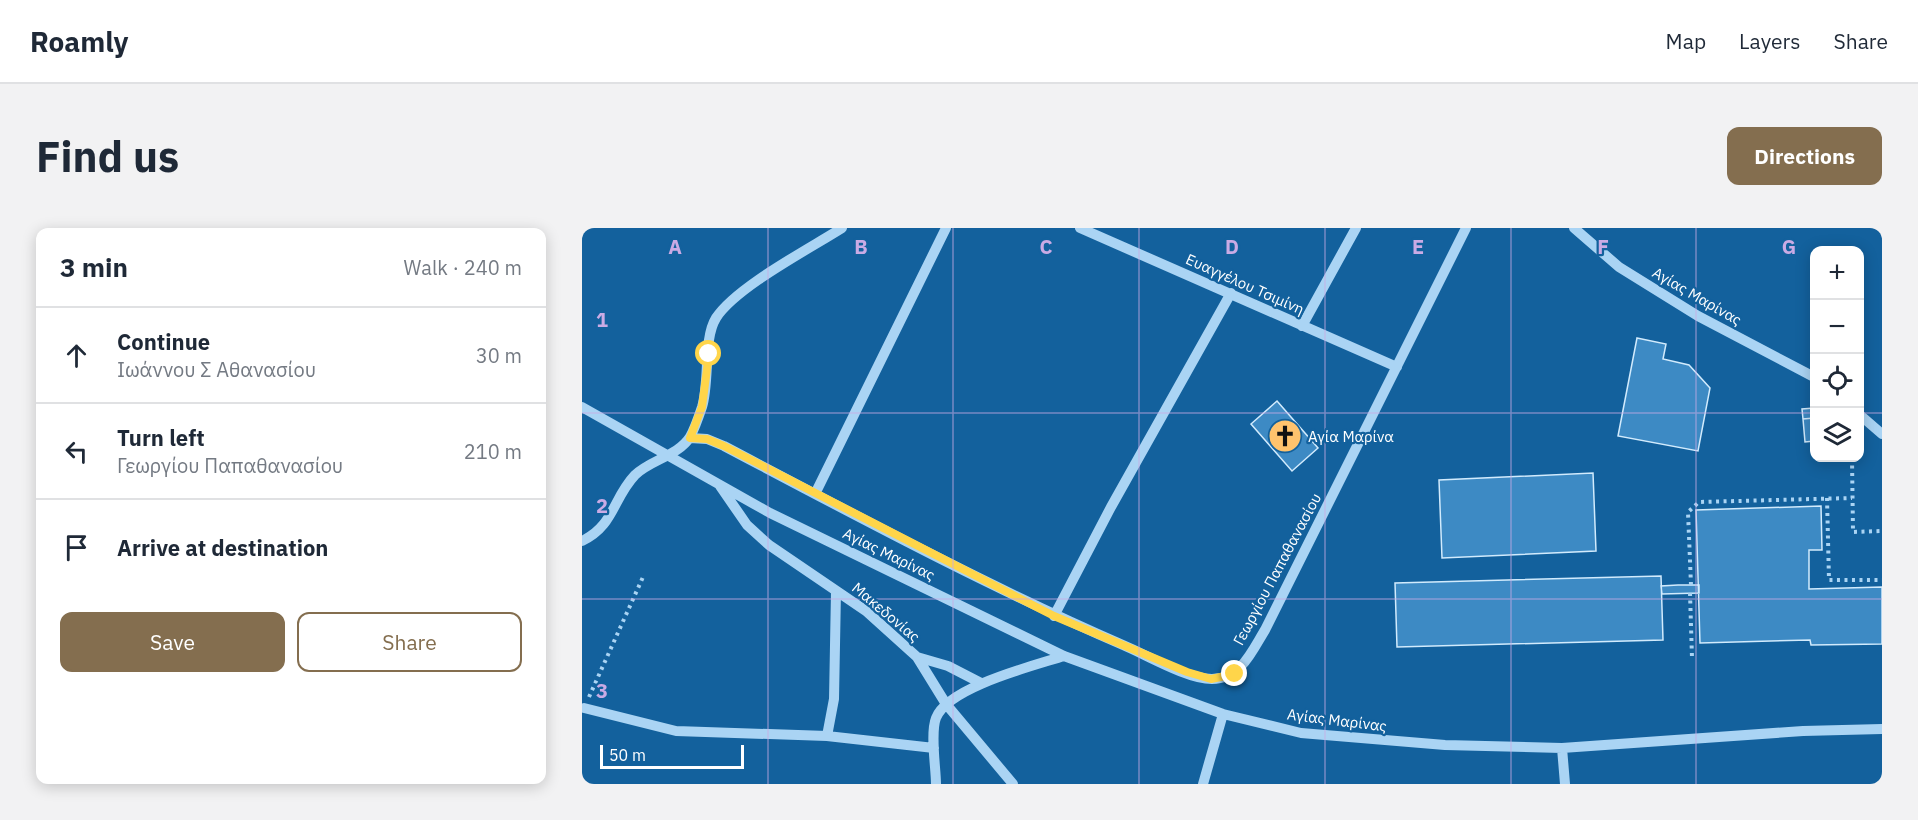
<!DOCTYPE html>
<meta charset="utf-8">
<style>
:root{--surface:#fff;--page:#f2f2f3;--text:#1f2937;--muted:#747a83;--line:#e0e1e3;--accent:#846e4f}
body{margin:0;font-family:"IBM Plex Sans",sans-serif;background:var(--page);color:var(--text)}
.controls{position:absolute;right:18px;top:18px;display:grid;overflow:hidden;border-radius:12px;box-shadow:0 3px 15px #0003}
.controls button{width:54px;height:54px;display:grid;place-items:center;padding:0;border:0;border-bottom:2px solid var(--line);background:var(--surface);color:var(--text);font:30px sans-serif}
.scale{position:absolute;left:18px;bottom:15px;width:144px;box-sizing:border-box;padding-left:6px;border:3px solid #fff;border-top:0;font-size:16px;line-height:21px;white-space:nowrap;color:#fff;-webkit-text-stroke:4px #13619d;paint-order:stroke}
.stop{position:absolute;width:18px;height:18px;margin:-14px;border:4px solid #ffd54a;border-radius:50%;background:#fff}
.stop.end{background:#ffd54a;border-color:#fff;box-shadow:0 2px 6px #0008}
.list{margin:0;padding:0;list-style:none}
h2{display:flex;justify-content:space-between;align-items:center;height:78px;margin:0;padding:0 24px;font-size:26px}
h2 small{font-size:20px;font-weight:400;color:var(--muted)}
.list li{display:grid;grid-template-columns:39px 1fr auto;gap:18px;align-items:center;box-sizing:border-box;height:96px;padding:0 24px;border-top:2px solid var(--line)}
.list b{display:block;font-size:22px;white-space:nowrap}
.list p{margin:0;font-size:20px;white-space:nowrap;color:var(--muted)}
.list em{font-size:20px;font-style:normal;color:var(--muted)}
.actions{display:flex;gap:12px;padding:18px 24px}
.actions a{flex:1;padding:14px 0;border:2px solid var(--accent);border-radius:12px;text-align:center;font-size:21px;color:var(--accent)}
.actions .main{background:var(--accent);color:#fff}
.icon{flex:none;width:33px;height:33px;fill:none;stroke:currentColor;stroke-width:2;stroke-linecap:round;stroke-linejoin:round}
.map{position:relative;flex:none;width:1300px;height:556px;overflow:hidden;border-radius:12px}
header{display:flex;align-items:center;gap:36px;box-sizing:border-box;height:84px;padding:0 30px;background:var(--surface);border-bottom:2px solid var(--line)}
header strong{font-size:28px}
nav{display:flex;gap:33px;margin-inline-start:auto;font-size:21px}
.intro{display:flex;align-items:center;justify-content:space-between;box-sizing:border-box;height:144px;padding:0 36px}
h1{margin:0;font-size:42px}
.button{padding:15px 27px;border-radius:12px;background:var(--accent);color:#fff;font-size:21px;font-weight:700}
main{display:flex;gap:36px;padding:0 36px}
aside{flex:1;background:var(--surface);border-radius:12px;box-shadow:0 3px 15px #0003}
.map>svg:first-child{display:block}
.building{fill:#3d8ac4;stroke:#d2ebfd;stroke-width:1.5}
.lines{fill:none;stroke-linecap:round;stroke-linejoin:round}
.path{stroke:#aad4f4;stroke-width:4;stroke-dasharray:3 4.5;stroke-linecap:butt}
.minor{stroke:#aad4f4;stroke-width:10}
.route{stroke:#ffd54a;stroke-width:8}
.grid{fill:none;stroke:#caabe5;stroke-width:1.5;stroke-opacity:0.55}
.labels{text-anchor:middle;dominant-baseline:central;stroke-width:4.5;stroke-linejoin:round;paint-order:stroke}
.street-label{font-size:15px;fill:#fff;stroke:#13619d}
.poi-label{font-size:15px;fill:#fff;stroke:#13619d;text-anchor:start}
.grid-label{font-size:20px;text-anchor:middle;font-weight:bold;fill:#caabe5;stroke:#13619d;stroke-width:4.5;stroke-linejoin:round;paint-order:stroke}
</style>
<header>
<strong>Roamly</strong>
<nav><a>Map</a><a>Layers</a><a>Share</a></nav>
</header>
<div class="intro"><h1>Find us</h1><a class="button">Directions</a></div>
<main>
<aside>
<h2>3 min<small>Walk · 240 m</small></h2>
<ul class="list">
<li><svg class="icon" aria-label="ahead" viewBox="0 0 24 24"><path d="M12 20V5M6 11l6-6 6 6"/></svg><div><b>Continue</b><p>Ιωάννου Σ Αθανασίου</p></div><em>30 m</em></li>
<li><svg class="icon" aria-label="left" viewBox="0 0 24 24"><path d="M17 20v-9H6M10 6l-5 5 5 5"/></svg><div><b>Turn left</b><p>Γεωργίου Παπαθανασίου</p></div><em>210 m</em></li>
<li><svg class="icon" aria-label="arrive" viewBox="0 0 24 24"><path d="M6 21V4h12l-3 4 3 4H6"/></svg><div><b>Arrive at destination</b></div></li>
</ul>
<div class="actions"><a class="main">Save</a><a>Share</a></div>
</aside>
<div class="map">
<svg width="1300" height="556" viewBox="0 0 1300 556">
<rect width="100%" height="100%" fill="#13619d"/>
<path class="building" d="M1055,110L1084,116L1081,131L1107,137L1128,160L1116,223L1036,208Z
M695,173L736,220L710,243L669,196Z
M1232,180V190L1221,191L1220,181Z
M1232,190V213L1223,214L1221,191Z
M1011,245L1014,323L860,330L857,252Z
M1239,278L1240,322H1227V361L1300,359V416L1229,417L1228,412L1118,415L1114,282Z
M1079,348L1081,412L815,419L813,355Z
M1096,357H1117V365L1080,366L1079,358Z"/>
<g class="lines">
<path class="path" d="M1270,230L1271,304L1300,303
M1245,270L1247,352H1300
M1109,357L1106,284L1117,274L1270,270
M1108,365L1110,430
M7,469L61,349"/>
<path class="minor" d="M498,0L815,139
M992,0L1037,39L1116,88L1232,149
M720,98L774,0
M0,179L188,285L482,428L641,486L719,505L863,517L980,520L1221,503L1300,501
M1278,187L1300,206
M108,210L125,211L142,218C273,287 405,358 541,417C565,427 605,451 630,451C659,451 670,423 683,402L884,0
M138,258L165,297L187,317L284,383L335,429L364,476L431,556
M233,266L364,0
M0,313C32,298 31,270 53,247C68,232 96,228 108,209C113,200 117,188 120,179C128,153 121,111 134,90C154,59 227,21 260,0
M472,388L529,279L649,65
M335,429L366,438L399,455
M2,480L94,503L245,508L352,520
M245,508L252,471L254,363
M980,520L983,556
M354,556C354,540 348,505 354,490C366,459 451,438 482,428
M621,556L641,486"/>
</g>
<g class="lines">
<path class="route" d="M127,126L120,179L108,210L125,211L142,218L472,388L605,444L629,451L653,446"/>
</g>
<path class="grid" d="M186,0V556M371,0V556M557,0V556M743,0V556M929,0V556M1114,0V556M0,185H1232M1278,185H1300M0,371H1300"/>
<defs>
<g id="church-disc" transform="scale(1.725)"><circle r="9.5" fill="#ffc36d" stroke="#13619d"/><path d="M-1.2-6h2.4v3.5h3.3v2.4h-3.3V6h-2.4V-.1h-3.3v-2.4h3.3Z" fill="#111"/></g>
</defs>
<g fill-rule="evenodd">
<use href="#church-disc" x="703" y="208"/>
</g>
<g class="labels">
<g class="street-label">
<text transform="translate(663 56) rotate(24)">Ευαγγέλου Τσιμίνη</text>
<text transform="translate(1115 68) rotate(30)">Αγίας Μαρίνας</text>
<text transform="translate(307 326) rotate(26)">Αγίας Μαρίνας</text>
<text transform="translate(695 341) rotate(-62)">Γεωργίου Παπαθανασίου</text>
<text transform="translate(304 384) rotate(40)">Μακεδονίας</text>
<text transform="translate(755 492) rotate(7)">Αγίας Μαρίνας</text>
</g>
<g class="poi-label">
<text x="726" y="208">Αγία Μαρίνα</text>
</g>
</g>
<g class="grid-label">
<text x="93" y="26">A</text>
<text x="279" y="26">B</text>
<text x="464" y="26">C</text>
<text x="650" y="26">D</text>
<text x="836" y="26">E</text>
<text x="1021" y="26">F</text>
<text x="1207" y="26">G</text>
<text x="20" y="99">1</text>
<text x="20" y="285">2</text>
<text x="20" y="470">3</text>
</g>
</svg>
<div class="controls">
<button>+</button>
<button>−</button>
<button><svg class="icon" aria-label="locate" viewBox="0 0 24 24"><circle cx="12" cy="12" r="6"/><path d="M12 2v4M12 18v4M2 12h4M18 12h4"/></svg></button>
<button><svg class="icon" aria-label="layers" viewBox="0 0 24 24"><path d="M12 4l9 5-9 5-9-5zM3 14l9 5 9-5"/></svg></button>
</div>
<div class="scale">50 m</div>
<div class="stop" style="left:127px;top:126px"></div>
<div class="stop end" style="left:653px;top:446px"></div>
</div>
</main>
